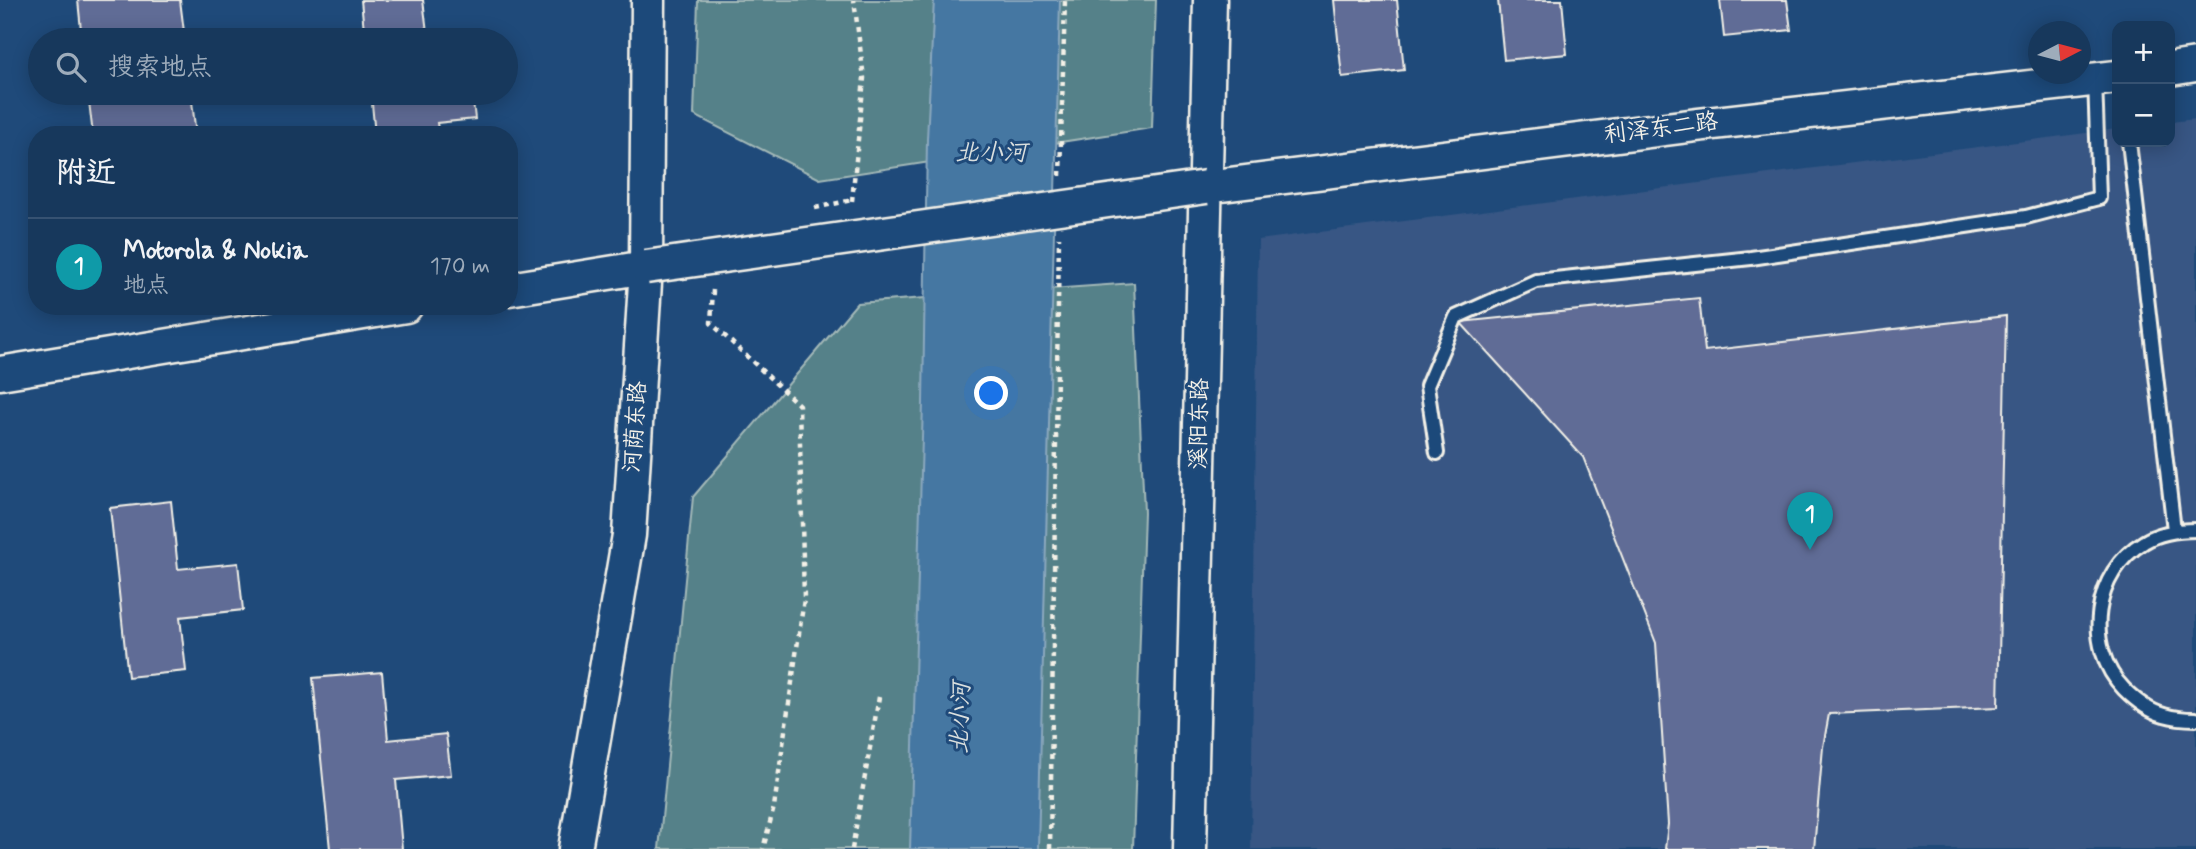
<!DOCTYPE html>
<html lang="zh">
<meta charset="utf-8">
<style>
:root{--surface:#17385c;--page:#203f62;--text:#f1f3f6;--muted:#9eacbb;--line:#365272;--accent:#d6ab8b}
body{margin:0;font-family:Mynerve,"LXGW WenKai TC",sans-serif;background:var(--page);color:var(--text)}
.controls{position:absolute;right:21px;top:21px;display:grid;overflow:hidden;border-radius:14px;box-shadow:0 4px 18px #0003}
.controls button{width:63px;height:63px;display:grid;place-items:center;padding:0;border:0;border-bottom:2px solid var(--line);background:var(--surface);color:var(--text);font:35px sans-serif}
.compass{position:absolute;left:2028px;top:21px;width:63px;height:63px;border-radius:50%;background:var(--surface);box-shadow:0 4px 18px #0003;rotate:84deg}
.you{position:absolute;left:992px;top:394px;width:24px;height:24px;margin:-18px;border:5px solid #fff;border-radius:50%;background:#1a73e8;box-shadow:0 0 0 10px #1a73e833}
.badge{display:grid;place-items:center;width:46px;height:46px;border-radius:50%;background:var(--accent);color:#fff;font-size:23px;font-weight:700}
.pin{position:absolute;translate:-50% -58px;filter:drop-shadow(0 2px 4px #0008)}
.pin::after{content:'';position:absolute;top:37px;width:24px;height:21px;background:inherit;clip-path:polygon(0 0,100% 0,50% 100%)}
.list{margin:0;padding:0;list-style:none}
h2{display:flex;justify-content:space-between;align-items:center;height:91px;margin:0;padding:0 28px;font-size:30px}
h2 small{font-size:23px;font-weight:400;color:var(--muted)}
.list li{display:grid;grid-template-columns:46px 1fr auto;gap:21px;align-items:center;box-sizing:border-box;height:98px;padding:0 28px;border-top:2px solid var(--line)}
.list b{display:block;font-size:26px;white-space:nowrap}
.list p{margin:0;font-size:23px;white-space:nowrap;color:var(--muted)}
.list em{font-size:23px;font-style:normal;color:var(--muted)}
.icon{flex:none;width:38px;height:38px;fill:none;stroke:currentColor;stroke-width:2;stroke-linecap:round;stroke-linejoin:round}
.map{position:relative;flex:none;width:2196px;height:849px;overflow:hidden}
.search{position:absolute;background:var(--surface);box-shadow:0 4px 18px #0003;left:28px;top:28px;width:490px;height:77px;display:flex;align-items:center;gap:18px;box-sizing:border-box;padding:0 24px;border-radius:38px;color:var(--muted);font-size:26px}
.panel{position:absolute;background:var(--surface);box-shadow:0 4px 18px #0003;left:28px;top:126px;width:490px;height:189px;border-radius:28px}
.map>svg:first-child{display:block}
.built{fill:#375784}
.park{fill:#558189;stroke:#a4b9b8;stroke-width:2}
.water{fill:#4577a2;stroke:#8ba8be;stroke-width:2}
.building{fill:#616c96;stroke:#f4f1e8;stroke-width:2}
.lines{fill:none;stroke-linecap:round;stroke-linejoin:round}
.service-casing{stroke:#f4f1e8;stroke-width:18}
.tertiary-casing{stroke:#f4f1e8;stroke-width:37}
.path{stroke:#f4f1e8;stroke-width:4.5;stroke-dasharray:5 5;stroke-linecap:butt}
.service{stroke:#1f4a7a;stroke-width:12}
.tertiary{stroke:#1f4a7a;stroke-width:32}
.tertiary-bridge-casing{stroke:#f4f1e8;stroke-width:37;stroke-linecap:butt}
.tertiary-bridge{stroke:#1f4a7a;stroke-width:32}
.labels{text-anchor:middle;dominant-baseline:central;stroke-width:6;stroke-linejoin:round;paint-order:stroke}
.street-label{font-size:23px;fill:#f4f1e8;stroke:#1f4a7a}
.water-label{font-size:24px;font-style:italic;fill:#dadfde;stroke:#1f4a7a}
</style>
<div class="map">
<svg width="2196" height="849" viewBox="0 0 2196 849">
<rect width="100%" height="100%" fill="#1f4a7a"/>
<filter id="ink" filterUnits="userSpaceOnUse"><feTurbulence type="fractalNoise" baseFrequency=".0143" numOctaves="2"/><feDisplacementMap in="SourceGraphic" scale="14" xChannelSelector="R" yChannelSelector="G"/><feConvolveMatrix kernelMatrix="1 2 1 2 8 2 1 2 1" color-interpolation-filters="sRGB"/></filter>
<g filter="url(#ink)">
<path class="built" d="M2196,119V849H1251L1258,240L2117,129V142H2170V122Z"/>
<path class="park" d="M698,0H1156L1152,128L820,179L694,115Z
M1134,283L1144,512L1133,849H659L693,497L857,303Z"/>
<path class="water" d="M934,0H1060L1038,849H910L923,403L927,139Z"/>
<path class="building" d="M78,0H180L185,40H82Z
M361,0H423L428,40H365Z
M1334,0H1397L1404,70L1342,77Z
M1498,0H1562L1567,54L1504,60Z
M1720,0H1787L1791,30L1724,37Z
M88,93H191L196,135H93Z
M371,93H472L475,119L437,123L439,135H375Z
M1699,298L1705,351L2006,316L1998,707L1829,714L1823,747L1814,849H1665L1668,824L1656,643L1583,457L1460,322Z
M171,501L178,569L238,563L243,610L180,617L186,671L128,677L110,508Z
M382,672L388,740L446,734L451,775L396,780L402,849H330L313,678Z"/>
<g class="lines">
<g class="service-casing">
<path id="service" d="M2129,142L2174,530
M1437,453L1427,386L1456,317L1536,281L1751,258L2026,217L2099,198L2095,79
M2196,530C2178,530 2160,532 2144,542C2093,572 2083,647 2124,689C2135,700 2149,711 2164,715C2174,718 2186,719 2196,719"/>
</g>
<g class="tertiary-casing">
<path id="tertiary" d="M2170,69L2196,65
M1206,187L1697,125L2117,77
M509,289L646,267
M0,373L406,306
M575,849L629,535L646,267L648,0
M1190,849L1210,0"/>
</g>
<path class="path" d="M1060,176L1065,0
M852,201L864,78L854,0
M815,208L852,200
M713,290L711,323L799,405L804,599L774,807L763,849
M852,849L879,697
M1050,849L1059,237"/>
<use href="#service" class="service"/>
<use href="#tertiary" class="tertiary"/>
<g class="tertiary-bridge-casing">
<path id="tertiary-bridge" d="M646,267L1206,187"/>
</g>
<use href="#tertiary-bridge" class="tertiary-bridge"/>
</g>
</g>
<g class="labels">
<g class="street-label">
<text transform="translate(1661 129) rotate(-7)">利泽东二路</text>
<text transform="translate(1200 424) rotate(-89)">溪阳东路</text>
<text transform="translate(636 427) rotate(-86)">河荫东路</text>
</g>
<g class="water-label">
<text x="991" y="153">北小河</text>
<text transform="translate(961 718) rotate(-88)">北小河</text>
</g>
</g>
</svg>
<div class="controls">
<button>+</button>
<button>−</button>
</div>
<svg class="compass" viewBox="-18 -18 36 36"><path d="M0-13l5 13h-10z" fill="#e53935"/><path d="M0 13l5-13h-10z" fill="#9eacbb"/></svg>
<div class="you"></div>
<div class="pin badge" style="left:1810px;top:550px;background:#0f9aa8">1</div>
<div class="search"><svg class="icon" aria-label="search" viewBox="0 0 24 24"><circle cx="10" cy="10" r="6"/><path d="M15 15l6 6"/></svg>搜索地点</div>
<section class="panel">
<h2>附近<small></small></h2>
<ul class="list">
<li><span class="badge" style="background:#0f9aa8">1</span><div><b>Motorola &amp; Nokia</b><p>地点</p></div><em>170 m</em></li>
</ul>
</section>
</div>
